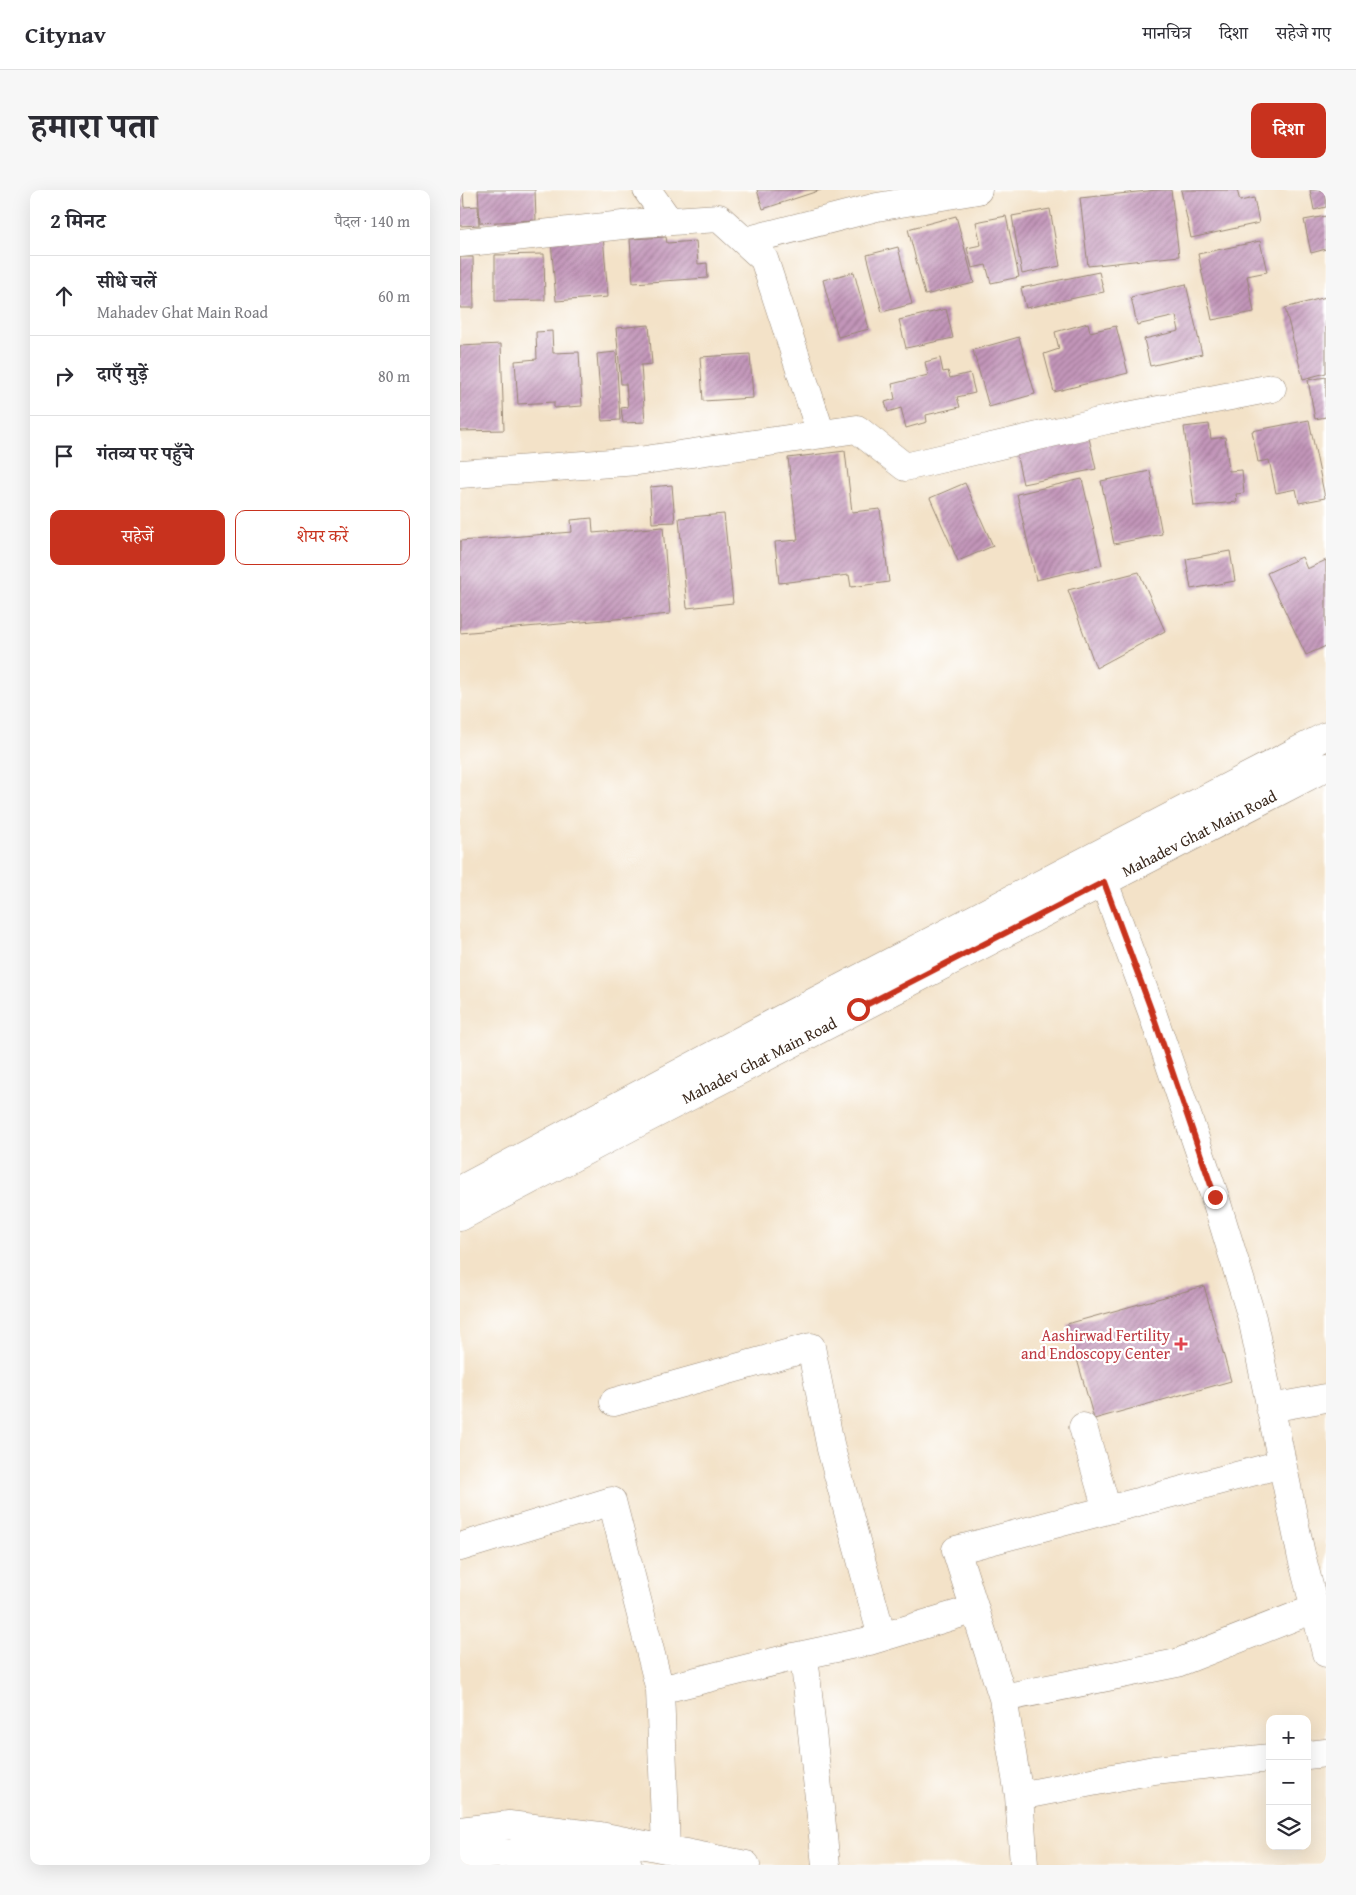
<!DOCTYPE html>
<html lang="hi">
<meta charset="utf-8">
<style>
:root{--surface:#fff;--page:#f7f7f7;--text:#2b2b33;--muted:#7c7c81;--line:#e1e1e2;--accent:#c8321e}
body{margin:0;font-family:"Gentium Book Plus","Noto Serif Devanagari",serif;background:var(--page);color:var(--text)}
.controls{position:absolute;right:15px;bottom:15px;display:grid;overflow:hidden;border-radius:10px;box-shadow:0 5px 20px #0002}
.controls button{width:45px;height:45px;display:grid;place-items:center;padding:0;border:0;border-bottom:1px solid var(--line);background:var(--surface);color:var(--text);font:25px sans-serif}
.stop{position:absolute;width:15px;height:15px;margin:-11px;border:4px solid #c8321e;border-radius:50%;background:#fff}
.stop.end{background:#c8321e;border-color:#fff;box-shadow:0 1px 5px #0008}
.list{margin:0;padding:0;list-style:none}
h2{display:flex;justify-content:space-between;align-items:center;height:65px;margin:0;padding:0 20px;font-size:21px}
h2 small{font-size:16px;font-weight:400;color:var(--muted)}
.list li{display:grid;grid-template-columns:32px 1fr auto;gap:15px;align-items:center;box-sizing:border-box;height:80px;padding:0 20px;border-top:1px solid var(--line)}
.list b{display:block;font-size:19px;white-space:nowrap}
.list p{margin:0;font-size:16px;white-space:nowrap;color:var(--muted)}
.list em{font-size:16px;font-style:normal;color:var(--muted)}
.actions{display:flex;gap:10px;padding:15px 20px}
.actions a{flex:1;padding:11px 0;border:1px solid var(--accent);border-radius:10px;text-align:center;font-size:18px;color:var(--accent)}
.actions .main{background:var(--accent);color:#fff}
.icon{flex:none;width:28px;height:28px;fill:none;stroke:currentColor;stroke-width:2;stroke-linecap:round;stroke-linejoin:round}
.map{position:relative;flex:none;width:866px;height:1675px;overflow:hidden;border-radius:10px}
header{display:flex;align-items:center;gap:30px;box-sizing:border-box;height:70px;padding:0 25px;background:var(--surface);border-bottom:1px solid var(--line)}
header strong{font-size:24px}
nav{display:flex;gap:28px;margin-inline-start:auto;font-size:18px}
.intro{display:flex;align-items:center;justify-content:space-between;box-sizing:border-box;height:120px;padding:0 30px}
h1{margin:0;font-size:35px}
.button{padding:12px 22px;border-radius:10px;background:var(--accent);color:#fff;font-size:18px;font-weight:700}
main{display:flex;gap:30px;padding:0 30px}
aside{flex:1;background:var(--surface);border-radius:10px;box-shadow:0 5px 20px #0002}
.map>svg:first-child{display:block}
.building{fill:url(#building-hatch)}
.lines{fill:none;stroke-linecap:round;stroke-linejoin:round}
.minor-casing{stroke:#978673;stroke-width:29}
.minor{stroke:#fff;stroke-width:28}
.route{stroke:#c8321e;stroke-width:6}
.health-dot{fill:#e0444e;stroke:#fff;stroke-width:2}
.labels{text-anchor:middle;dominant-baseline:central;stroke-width:4.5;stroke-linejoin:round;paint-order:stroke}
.street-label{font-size:16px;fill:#3b2a1e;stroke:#fff}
.health-label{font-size:16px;fill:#be3a42;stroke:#fff;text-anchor:end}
</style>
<header>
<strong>Citynav</strong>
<nav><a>मानचित्र</a><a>दिशा</a><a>सहेजे गए</a></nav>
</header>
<div class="intro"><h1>हमारा पता</h1><a class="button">दिशा</a></div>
<main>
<aside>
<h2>2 मिनट<small>पैदल · 140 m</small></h2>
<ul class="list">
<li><svg class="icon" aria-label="ahead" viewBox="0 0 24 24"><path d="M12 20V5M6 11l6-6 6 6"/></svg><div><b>सीधे चलें</b><p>Mahadev Ghat Main Road</p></div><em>60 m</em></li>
<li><svg class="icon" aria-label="right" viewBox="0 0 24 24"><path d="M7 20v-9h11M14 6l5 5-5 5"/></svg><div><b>दाएँ मुड़ें</b></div><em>80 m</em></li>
<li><svg class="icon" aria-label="arrive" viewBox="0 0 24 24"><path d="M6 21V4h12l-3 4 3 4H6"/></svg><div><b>गंतव्य पर पहुँचे</b></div></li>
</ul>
<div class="actions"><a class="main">सहेजें</a><a>शेयर करें</a></div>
</aside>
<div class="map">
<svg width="866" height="1675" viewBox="0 0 866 1675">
<defs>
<pattern id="building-hatch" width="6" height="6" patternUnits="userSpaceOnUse" patternTransform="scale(1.25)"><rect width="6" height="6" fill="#c295b9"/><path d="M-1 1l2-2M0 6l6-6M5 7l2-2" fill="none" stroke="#9f7a96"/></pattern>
</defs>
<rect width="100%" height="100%" fill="#fff"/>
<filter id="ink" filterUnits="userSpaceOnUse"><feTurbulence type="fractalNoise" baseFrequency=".02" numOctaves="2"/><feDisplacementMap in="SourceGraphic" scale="10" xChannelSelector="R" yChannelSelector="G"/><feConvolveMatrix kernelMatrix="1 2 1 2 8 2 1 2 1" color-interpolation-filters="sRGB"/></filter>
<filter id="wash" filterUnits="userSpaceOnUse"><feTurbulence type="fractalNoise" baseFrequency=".0096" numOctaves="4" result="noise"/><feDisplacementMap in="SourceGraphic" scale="20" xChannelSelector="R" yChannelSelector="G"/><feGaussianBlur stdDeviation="1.12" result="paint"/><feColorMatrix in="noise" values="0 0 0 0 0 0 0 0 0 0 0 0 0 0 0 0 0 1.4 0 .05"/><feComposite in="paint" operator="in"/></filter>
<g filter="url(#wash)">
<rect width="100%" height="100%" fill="#f3e2c8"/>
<g id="blocks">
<path class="building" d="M0,0H3L4,17L18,16L19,35L0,36Z
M18,0H75L76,30L20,33Z
M297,0H361L303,19Z
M697,0H711L719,66L628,76L620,8Z
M721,0H777L780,11L794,8L799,33L731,48Z
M850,0H866V17L854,20Z
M590,19L600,76L562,84L552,26Z
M496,26L514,93L465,105L448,39Z
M546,26L559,87L531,93L526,75L512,78L507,58L521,55L516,32Z
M866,26V59L851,63L844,30Z
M143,45L148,107L96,111L91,50Z
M206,47L207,53L236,51L238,74L247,73L248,88L173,93L170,49Z
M800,51L807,82L787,86L794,122L752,130L738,64Z
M438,57L452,114L422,122L407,65Z
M84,64L85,110L35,111V65Z
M0,67H13L14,118H0Z
M394,82L409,139L378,147L363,90Z
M639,82L644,102L566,118L561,98Z
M726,94L742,164L690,176L684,149L719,141L716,126L677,135L671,107Z
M866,107V183L843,189L825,118Z
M486,119L493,148L446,158L439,130Z
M628,133L630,142L656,136L668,183L594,202L584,164L599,159L595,142Z
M189,135L192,174L181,175L185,232L163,233L161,218L168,217L166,194H161L156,138Z
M92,141L93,163L119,162L122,216L94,218V212L58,214L55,171L77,169L76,142Z
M559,147L575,204L529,217L513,160Z
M41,154L44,240L0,241V156Z
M156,162L160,230L142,231L137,164Z
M290,164L293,208L243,211L240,167Z
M480,168L483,182L488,181L490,188L510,183L515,203L497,207L500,217L466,225L467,232L446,238L441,218L428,222L425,212L435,209L432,194L468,185L465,172Z
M866,187V227L855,229L848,190Z
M849,230L865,308L839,313L836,299L816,303L809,270L798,272L792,241Z
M749,234L751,249L765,247L769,281L782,280L784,303L776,304L777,312L734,316L724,237Z
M629,248L636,279L563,294L556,263Z
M385,261L392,322L420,319L429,392L391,397L389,385L319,393L315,352L338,350L328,268Z
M690,281L702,344L654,354L641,291Z
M622,289L642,375L576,390L557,304Z
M505,293L533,356L498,371L470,308Z
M212,295L215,332L192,333L190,297Z
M264,324L273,413L227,418L219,328Z
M132,328L133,343L203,337L210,424L0,443V351L112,342L111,330Z
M770,361L775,391L731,399L726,369Z
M842,367L847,379L866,370V456L846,465L807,383Z
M679,382L705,441L636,478L608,400Z
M744,1096L771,1191L634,1229L607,1134Z"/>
</g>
</g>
<g filter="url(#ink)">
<use href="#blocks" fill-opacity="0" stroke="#978673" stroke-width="1"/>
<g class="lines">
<g class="minor-casing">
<path id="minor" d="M187,0L209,31
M285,51L417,17L518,0
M0,53L181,33L259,28L304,69L361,244
M0,284L178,271L397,239L445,277L647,230L812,198
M636,677L644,692L692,822L755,1007L792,1128L841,1364L866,1463
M0,1000L319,830L866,546
M0,1027L174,935L866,577
M154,1212L351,1157L371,1259L422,1447
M810,1218L866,1208
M623,1237L647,1320
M0,1357L152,1311L200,1500L206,1659
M344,1465L366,1675
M200,1500L329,1468L409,1451L515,1419
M543,1508L717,1473L854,1419
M847,1565L866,1563
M559,1606L694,1580L810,1568
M0,1641L49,1635L140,1646L286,1675
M0,1667L56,1663L137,1669L168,1675
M564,1675L559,1606L543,1508L496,1360L822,1274"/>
</g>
<use href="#minor" class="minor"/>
</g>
</g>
<g class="lines" filter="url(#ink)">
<path class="route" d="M398,819L644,692L692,822L755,1007"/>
</g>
<path class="health-dot" d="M718.5 1146.5h5v5h5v5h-5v5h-5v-5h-5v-5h5z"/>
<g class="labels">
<g class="street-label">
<text transform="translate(739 643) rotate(-27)">Mahadev Ghat Main Road</text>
<text transform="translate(299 870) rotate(-27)">Mahadev Ghat Main Road</text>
</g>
<g class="health-label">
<text x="710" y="1145">Aashirwad Fertility<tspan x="710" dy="18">and Endoscopy Center</tspan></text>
</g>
</g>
</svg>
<div class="controls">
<button>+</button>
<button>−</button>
<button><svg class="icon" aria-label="layers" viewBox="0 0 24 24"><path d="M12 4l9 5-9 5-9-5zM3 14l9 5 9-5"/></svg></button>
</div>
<div class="stop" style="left:398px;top:819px"></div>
<div class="stop end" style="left:755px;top:1007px"></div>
</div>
</main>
